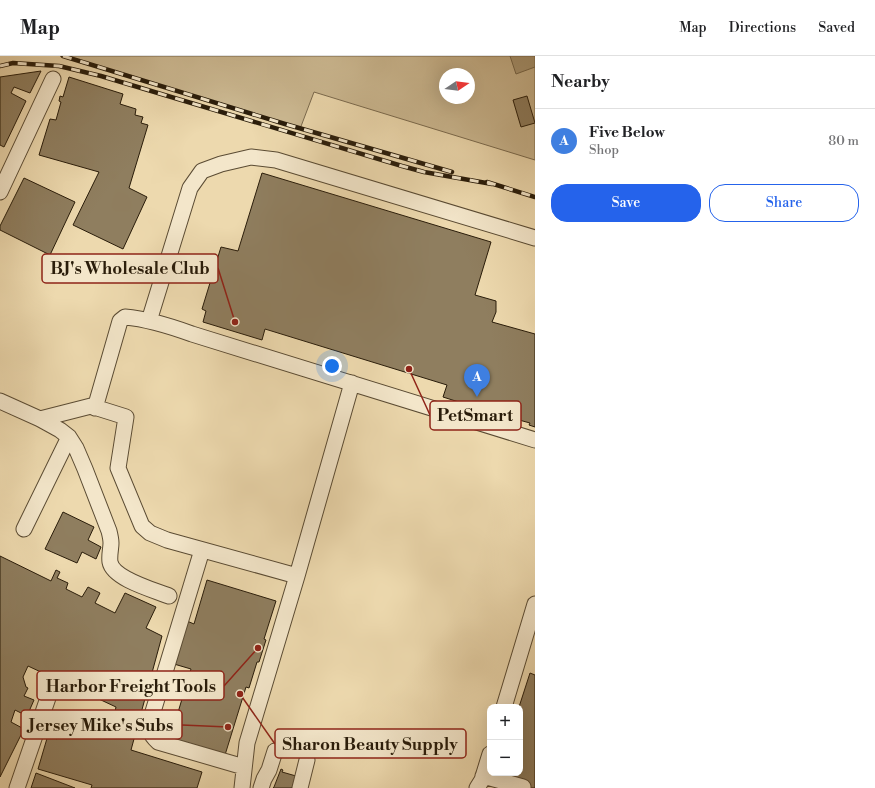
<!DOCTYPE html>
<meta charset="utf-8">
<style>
:root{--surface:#fff;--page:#f6f6f6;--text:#202124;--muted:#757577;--line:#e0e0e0;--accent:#2563eb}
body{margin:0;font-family:"Libre Bodoni",serif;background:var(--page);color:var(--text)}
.controls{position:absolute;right:12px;bottom:12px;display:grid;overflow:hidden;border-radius:8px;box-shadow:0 4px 16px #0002}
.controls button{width:36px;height:36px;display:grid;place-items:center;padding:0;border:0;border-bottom:1px solid var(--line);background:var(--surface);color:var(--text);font:20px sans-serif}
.compass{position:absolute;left:439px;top:12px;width:36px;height:36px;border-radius:50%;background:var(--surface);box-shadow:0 4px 16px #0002;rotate:77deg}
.you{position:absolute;left:332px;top:310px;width:14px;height:14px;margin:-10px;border:3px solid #fff;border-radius:50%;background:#1a73e8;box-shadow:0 0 0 6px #1a73e833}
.badge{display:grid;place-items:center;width:26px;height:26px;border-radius:50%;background:var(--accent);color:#fff;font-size:13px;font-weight:700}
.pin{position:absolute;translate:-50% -33px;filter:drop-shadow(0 1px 2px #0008)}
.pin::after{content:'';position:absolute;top:21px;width:14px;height:12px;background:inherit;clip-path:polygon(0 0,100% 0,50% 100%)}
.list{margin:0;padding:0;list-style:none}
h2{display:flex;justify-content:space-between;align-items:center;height:52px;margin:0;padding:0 16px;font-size:17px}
h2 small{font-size:13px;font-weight:400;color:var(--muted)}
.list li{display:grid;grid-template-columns:26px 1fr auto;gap:12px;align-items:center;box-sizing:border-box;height:64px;padding:0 16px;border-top:1px solid var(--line)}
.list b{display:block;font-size:15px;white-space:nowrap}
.list p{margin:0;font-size:13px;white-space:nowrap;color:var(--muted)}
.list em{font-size:13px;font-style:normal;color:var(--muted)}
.actions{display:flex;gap:8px;padding:12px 16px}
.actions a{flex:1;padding:9px 0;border:1px solid var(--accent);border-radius:16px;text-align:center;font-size:14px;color:var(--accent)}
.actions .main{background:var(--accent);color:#fff}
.map{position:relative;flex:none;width:535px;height:732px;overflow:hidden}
header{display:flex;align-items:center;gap:24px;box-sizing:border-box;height:56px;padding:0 20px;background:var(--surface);border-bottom:1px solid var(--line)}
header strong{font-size:19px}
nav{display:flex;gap:22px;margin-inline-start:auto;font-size:14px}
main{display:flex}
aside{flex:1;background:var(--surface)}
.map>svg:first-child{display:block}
.green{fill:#ccb992;stroke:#7a6a4e;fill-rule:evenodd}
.water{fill:#aa9976;stroke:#76674b}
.building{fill:#8f7e5f;stroke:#291c0a}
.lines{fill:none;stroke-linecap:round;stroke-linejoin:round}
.minor-casing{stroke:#5a4b33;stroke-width:17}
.minor{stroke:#f3e6ca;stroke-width:15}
.rail-casing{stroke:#291c0a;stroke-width:4.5}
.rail{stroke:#f3e6ca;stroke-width:3;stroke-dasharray:9;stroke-linecap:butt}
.leader{fill:none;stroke:#8f2418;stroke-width:1.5}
.callout-dot{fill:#8f2418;stroke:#f3e6ca;stroke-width:1.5}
.callout{fill:#f3e6ca;stroke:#8f2418;stroke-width:1.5}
.callout-label{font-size:17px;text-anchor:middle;font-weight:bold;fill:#291c0a}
</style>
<header>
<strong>Map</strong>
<nav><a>Map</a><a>Directions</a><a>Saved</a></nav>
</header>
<main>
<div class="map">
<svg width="535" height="732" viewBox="0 0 535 732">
<rect width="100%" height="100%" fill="#edd9ae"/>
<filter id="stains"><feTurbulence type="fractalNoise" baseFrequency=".005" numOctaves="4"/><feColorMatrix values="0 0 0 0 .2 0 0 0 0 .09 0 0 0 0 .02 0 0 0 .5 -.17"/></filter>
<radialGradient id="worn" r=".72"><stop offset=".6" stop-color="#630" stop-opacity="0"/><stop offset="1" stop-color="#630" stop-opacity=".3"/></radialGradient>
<path class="green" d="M60,0H535V104L314,36L300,73ZM445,18H469V42H445Z"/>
<path class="water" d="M510,0H535V11L516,18Z"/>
<path class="building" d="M41,15L30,37L14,31L11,37L26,45L4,91L0,89V21Z
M69,21L123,38L120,48L136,53L135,59L143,61L141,67L148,69L129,132L147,141L123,193L73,169L99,116L39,99L50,63L56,64L61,46L59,45L60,40L63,41Z
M527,40L535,67L521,71L513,44Z
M262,117L491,186L475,239L496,245V256L492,266L535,278V371L529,369L530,367L490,356V358L464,350L465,348L443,341L447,329L265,273L262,284L203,266L206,255L202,253L221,191L238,195Z
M24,122L75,146L50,199L0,174V170Z
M63,456L94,471L88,484L101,491L96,503L82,496L77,507L45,493Z
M0,500L51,525L56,514L60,516L57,522L68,527L66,533L82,541L88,531L100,537L95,547L115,557L125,537L156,551L146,572L162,580L131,694L202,716L197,732H91L92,729L38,713L48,679L57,683L64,658L111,673L116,651L28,610L23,621L26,631L28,632L24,640L34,644L27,660L15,654L11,666L24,673L0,721Z
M207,524L276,545L264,583L266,584L259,606H257L249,632L246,631L225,699L170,683L191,613L174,608L187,565L194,568Z
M530,617L535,619V732H522L511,721L512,717H520V651H519Z
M281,713L283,714L282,716L296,720L292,732H273L274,731Z
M36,717L75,732H31Z"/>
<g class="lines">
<g class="minor-casing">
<path id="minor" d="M0,136L53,23
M149,265L190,132L202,115L221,108L251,101L276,104L535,182
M0,345L40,363L60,374L69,381L76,392L85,413L109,475C110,479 111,483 111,487C111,493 109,499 110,506C113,523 154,534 169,540
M95,352L120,265L125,261C148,263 170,270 192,278L535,384
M40,363L91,350L126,361L118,412L142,470L150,477L167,484L297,520
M24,473L69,381
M202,494L152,659C150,672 147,676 158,686L244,711
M504,651L535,548
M483,720L523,731
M17,732L50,636
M242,732L247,687L297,520L352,327
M261,732L264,723L269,714L275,695
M300,732L307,704
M477,732L482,724L490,698"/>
</g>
<use href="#minor" class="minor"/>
<g class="rail-casing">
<path id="rail" d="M63,0L285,68L452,116
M0,10L13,7L59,10L101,20L402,110L424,116L492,128
M487,126L535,141"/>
</g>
<use href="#rail" class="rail"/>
</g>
<path class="leader" d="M235 266L218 212M409 313L430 359M258 592L224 630M228 671L182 669M240 638L275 688"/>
<g class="callout-dot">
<circle cx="235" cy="266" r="4"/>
<circle cx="409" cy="313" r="4"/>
<circle cx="258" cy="592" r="4"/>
<circle cx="228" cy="671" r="4"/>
<circle cx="240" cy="638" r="4"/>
</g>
<g class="callout">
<rect x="42" y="198" width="176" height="29" rx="4"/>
<rect x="430" y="345" width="91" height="29" rx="4"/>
<rect x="37" y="615" width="187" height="29" rx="4"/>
<rect x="21" y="654" width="161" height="29" rx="4"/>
<rect x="275" y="673" width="191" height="29" rx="4"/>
</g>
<g class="callout-label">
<text x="130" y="218">BJ's Wholesale Club</text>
<text x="475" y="365">PetSmart</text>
<text x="131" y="636">Harbor Freight Tools</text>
<text x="101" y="675">Jersey Mike's Subs</text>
<text x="370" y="694">Sharon Beauty Supply</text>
</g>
<rect width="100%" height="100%" filter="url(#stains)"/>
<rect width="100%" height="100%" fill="url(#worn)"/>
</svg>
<div class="controls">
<button>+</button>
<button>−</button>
</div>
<svg class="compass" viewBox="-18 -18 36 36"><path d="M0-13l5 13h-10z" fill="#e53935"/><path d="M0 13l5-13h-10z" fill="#757577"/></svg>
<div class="you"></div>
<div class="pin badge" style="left:477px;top:341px;background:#3f7fe0">A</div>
</div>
<aside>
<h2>Nearby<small></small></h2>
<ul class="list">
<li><span class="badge" style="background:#3f7fe0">A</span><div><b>Five Below</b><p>Shop</p></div><em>80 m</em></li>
</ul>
<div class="actions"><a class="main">Save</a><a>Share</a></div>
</aside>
</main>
